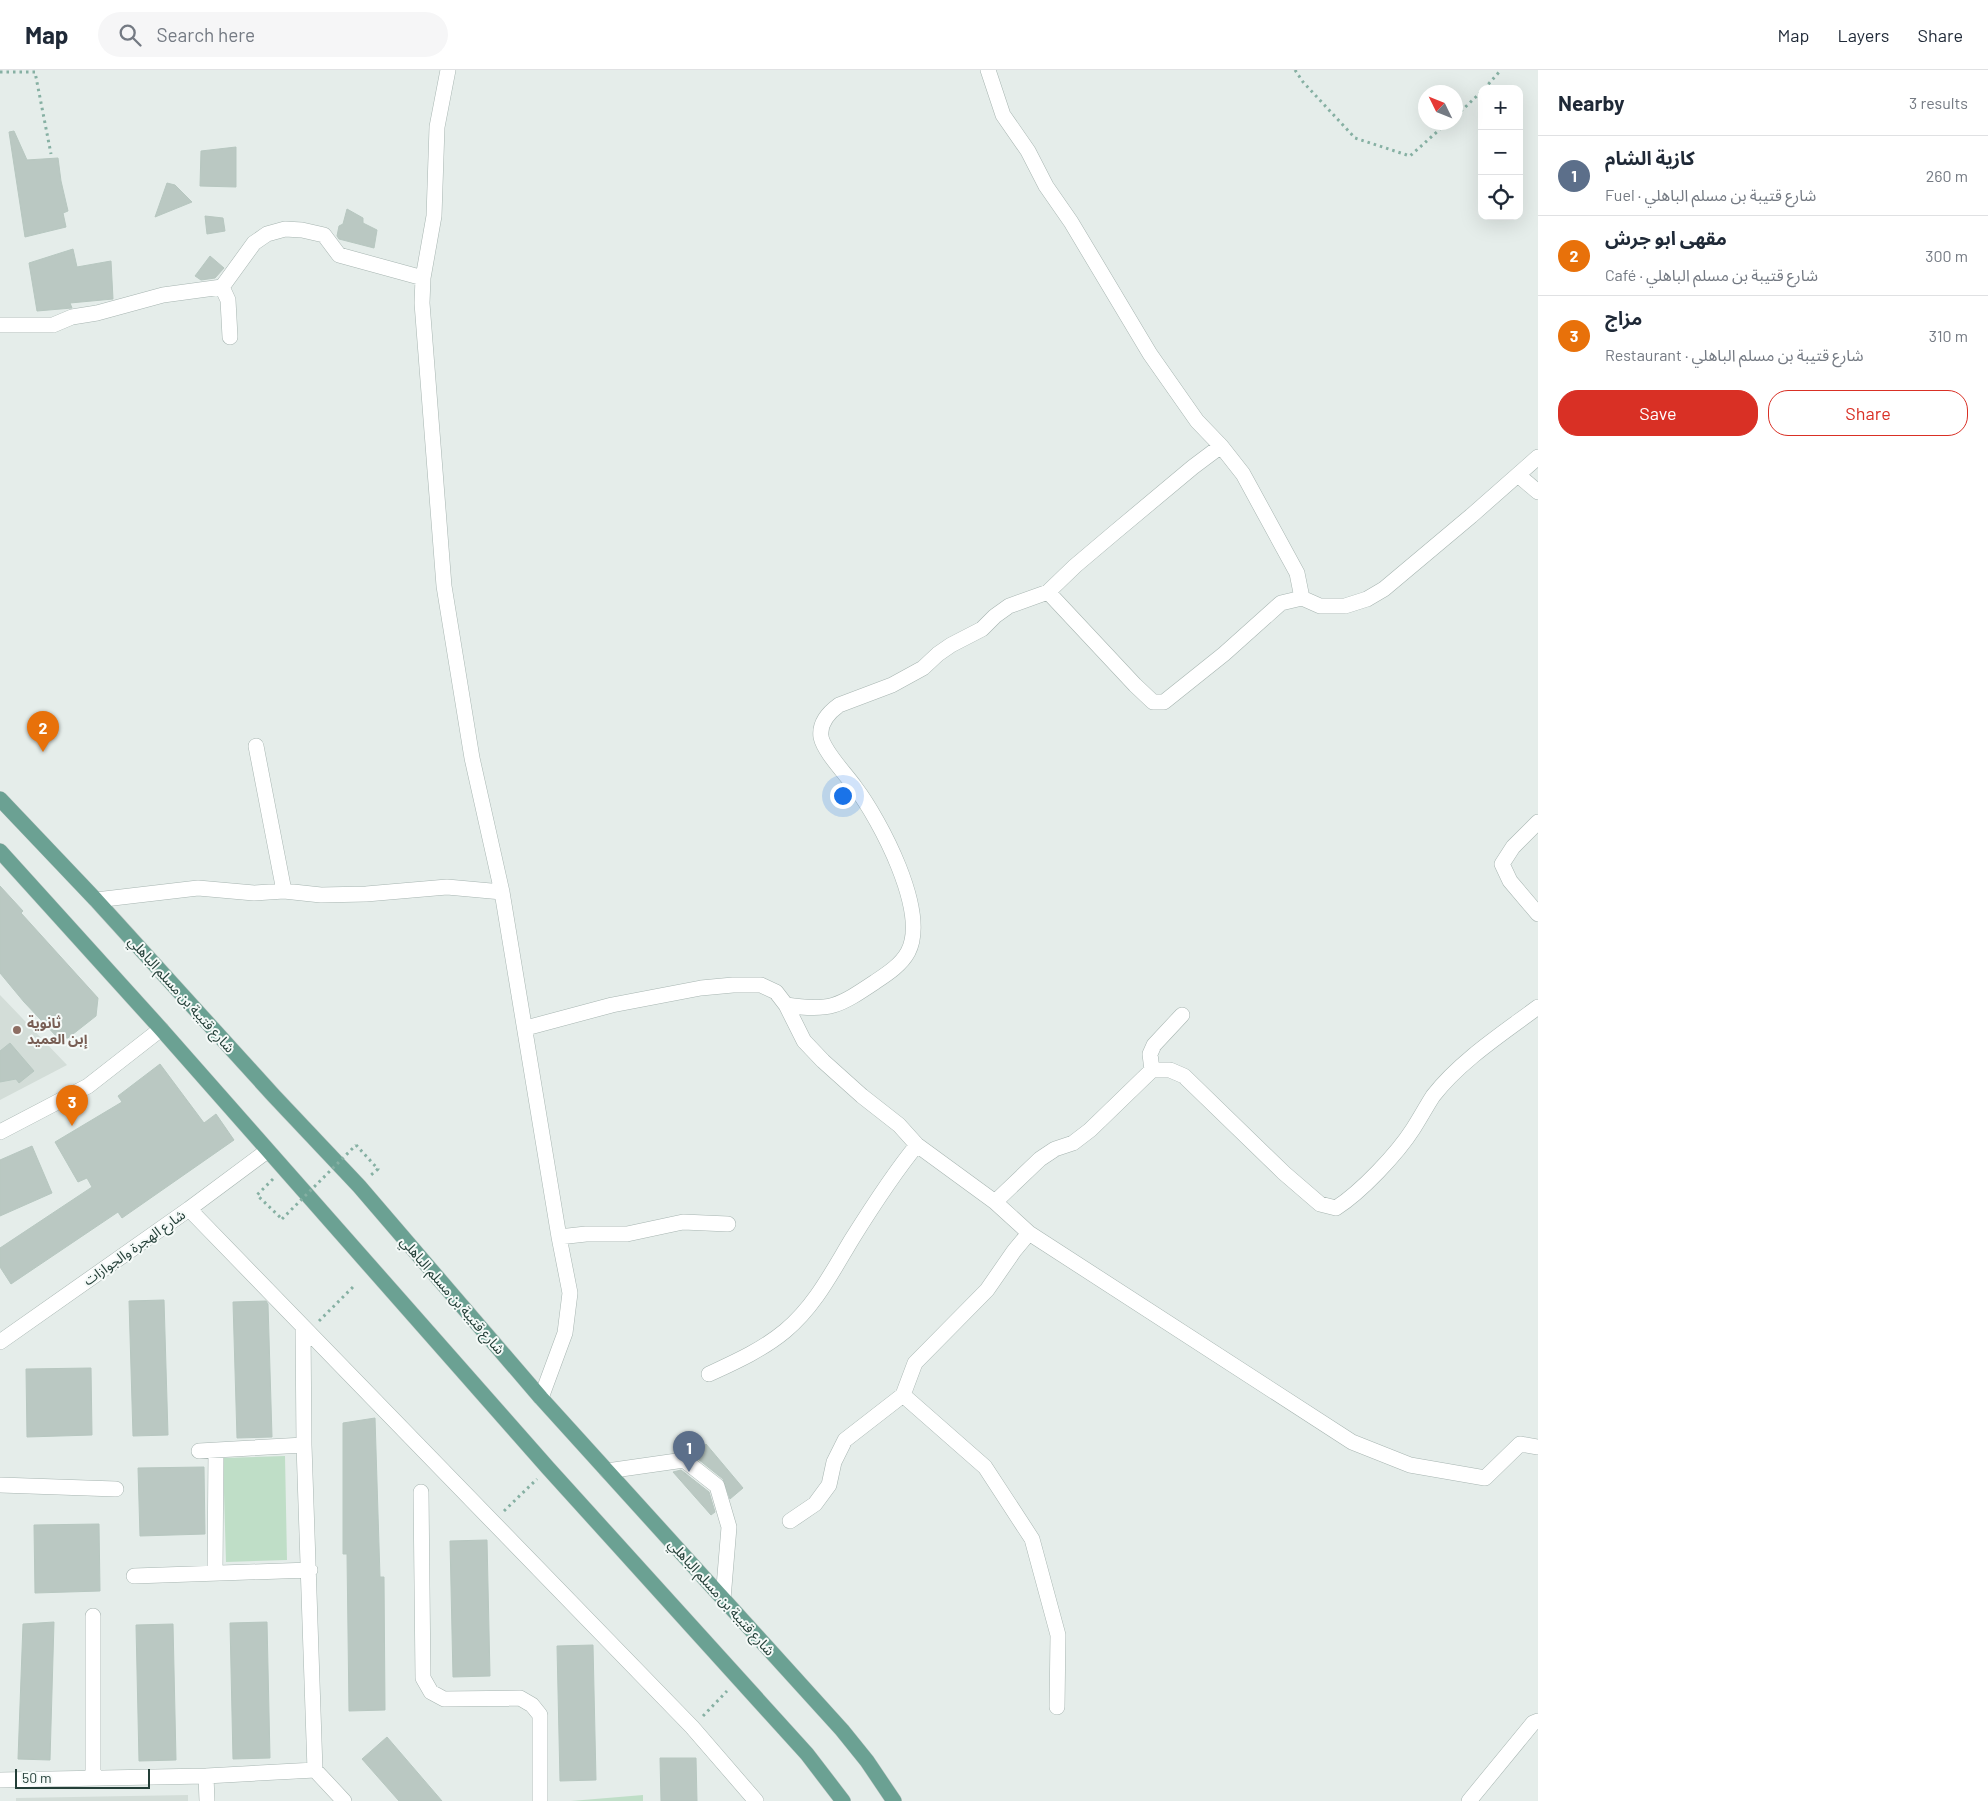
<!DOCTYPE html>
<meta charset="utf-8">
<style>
:root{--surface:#fff;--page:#f6f6f7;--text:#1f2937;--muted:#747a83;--line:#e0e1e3;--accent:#d93025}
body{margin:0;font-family:Barlow,"Noto Sans Arabic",sans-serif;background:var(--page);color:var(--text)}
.controls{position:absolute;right:15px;top:15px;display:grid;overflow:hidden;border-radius:10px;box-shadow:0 5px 20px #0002}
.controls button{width:45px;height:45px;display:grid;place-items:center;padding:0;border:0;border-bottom:1px solid var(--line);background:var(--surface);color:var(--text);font:25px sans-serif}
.compass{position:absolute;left:1418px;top:15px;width:45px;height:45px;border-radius:50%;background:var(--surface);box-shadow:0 5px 20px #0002;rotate:313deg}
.scale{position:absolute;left:15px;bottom:12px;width:135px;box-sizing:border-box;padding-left:5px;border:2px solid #243f38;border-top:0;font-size:14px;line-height:18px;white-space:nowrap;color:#243f38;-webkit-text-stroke:4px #f5faf8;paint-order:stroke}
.you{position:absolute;left:842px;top:725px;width:18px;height:18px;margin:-12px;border:4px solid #fff;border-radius:50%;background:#1a73e8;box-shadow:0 0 0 8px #1a73e833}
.badge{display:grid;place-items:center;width:32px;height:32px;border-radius:50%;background:var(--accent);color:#fff;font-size:16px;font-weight:700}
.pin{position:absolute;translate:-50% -41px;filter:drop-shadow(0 1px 2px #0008)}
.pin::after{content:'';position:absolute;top:26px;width:18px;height:15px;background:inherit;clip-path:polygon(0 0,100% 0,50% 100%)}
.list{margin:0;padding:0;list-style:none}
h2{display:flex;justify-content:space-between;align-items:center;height:65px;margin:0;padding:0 20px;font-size:21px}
h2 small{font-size:16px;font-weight:400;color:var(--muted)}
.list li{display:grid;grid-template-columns:32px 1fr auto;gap:15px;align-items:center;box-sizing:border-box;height:80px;padding:0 20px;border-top:1px solid var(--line)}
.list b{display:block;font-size:19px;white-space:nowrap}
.list p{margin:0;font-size:16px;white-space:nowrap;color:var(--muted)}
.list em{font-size:16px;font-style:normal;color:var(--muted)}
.actions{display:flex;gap:10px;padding:15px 20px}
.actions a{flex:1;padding:11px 0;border:1px solid var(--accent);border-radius:20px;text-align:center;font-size:18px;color:var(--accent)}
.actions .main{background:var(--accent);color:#fff}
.icon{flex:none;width:28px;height:28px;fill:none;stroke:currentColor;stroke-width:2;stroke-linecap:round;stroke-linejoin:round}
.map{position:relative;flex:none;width:1538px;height:1731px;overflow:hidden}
header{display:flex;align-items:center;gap:30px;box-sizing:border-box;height:70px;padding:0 25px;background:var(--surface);border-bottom:1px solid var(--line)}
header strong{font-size:24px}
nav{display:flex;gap:28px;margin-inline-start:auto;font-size:18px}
.search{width:350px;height:45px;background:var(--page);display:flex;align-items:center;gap:12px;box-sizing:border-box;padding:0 18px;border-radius:28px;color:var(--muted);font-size:19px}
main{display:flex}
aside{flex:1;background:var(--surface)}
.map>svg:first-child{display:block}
.built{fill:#d3ddd8}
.green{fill:#bfdec7}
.building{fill:#bac8c2;stroke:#b7c7c0}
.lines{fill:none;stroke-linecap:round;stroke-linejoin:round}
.minor-casing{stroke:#a7b5b1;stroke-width:16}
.major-casing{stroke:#c2c9c7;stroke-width:16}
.path{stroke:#86b0a3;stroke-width:3;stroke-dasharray:2.5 4;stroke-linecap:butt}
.minor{stroke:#fff;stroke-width:15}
.major{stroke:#6ba193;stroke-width:15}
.path-bridge{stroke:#86b0a3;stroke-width:3;stroke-dasharray:2.5 4;stroke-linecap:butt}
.education-dot{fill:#8d6e63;stroke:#f5faf8;stroke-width:2}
.labels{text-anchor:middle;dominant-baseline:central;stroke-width:4;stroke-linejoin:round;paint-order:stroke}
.street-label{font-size:14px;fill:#243f38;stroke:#f5faf8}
.education-label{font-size:14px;font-weight:bold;fill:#785e54;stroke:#f5faf8;text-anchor:start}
</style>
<header>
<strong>Map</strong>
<div class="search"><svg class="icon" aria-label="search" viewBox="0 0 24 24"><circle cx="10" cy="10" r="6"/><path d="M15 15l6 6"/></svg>Search here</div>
<nav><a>Map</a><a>Layers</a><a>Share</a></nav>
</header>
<main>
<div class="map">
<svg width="1538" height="1731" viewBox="0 0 1538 1731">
<rect width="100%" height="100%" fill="#e5edea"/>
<path class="built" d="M0,925L67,995L0,1030Z
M188,1725V1731H16V1728Z"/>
<path class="green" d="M285,1386L287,1490L226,1492L223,1388Z
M643,1725V1731H571Z"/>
<path class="building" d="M14,61L27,90L58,88L61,111L68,141L63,143L66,157L25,167L9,62Z
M236,77V117L200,116L201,81Z
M167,113L175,115L192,132L155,147Z
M347,139L363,148V153L377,160L374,178L339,169L337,166L339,156L343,154Z
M205,146L223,148L225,161L207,164Z
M73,179L77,197L111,191L113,229L70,233L72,238L37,241L29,193Z
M210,186L224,198L215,208L201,210L195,206Z
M0,816L23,841L21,843L98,928L96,946L68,968H58L24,932L0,903Z
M10,973L34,1001L19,1013L16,1009L0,1012V981Z
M160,994L204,1053L216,1044L234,1070L122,1148L118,1142L11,1214L0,1197V1178L92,1117L87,1108L78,1112L55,1072L122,1032L118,1026Z
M32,1076L52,1123L0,1146V1090Z
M164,1230L168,1365L133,1366L129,1231Z
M266,1231L268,1234L272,1367L237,1368L233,1232Z
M91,1298L92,1365L27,1367L26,1299Z
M375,1348L380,1507H384L385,1640L349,1641L347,1484H343V1353Z
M706,1374L743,1418L730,1429L723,1409L693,1385Z
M204,1397L205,1464L140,1466L138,1398Z
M681,1400L709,1422L715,1442L711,1445L673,1402Z
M99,1454L100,1521L35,1523L34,1455Z
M487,1470L490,1606L453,1607L450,1471Z
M54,1552L50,1690L18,1689L23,1554Z
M267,1552L270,1688L233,1689L230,1553Z
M173,1554L176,1690L139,1691L136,1555Z
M593,1575L596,1710L560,1711L557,1576Z
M387,1667L442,1731H399L362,1689Z
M660,1688H696L697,1731H661Z"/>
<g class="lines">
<g class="minor-casing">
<path id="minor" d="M448,0L437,57L434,146L423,208L422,233L444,516L472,688L502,822L559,1167L570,1223L565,1263L541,1328
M988,0L1003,45L1028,81L1046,116L1071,152L1150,284L1197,351L1221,376L1243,404L1297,503L1302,528
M222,217L228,230L230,267
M0,255H53L72,247L97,243L163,225L222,217L254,173L267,164L285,159L302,160L324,165L339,185L423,208
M1518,405L1538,422
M1048,522L1135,615L1153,632H1164L1224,584L1281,533L1302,528L1320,536H1345L1367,529L1384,519L1471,446L1538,387
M256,676L284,821
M1538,752L1513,777L1502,794L1510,811L1538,844
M96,830L198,818L254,823L284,821L321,825L366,824L447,817L502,822
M786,935C830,942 839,936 875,912C887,904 901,895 908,882C929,842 880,750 855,717C846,704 824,682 821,667C819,653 828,643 839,635L892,615L923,598L938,584L951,575L982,559L995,546L1009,536L1048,522L1075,496L1114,463L1193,397L1221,376
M526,958L612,935L701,918L733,915H761L776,922L786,935L804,971L823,991L862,1026L899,1055L917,1075L995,1132L1029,1163L1352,1372L1410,1395L1485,1408L1520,1374L1538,1377
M1152,1000L1150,984L1154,975L1182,945
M0,1062L88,1016L161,959
M995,1132L1040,1089L1055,1079L1073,1073L1090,1060L1152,1000H1170L1184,1006L1284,1103L1320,1134L1336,1138C1361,1122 1397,1084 1413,1059C1420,1048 1426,1037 1433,1026C1460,991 1503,963 1538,937
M189,1139L692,1657L756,1731
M1029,1163L1014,1181L987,1220L915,1293L903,1325L985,1397L1032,1469L1058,1565L1057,1637
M559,1167L586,1164H627L683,1152L728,1154
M303,1257L304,1375L315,1700
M0,1272L189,1139L267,1081
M709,1304C735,1292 762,1280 785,1261C815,1236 832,1202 852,1169C872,1137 893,1104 917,1075
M199,1381L304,1375
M607,1401L684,1390L717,1416L729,1457L723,1529
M0,1415L116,1419
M421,1422L423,1608L431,1622L444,1629L520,1628L532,1635L540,1645V1731
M790,1451L815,1434L829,1415L834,1392L845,1370L903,1325
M215,1503L216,1381
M134,1506L310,1500
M206,1706L207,1731
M93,1708V1546
M0,1710L206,1706L315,1700L344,1731
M1469,1731L1533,1653L1538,1651"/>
</g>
<g class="major-casing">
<path id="major" d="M0,729L96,830L274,1026L359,1116L541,1328L842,1660L867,1691L894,1731
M0,781L161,959L548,1398L807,1684L843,1731"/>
</g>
<path class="path" d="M1295,0L1303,12L1355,68L1410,86L1448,52
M0,2H35L51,84
M1484,19L1501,0
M1456,46L1482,21
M356,1075L378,1099L371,1105
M273,1109L257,1125L282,1149
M319,1251L354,1216
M504,1441L537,1409
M703,1646L727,1621"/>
<use href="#minor" class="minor"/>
<use href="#major" class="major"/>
<path class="path-bridge" d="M282,1149L356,1075"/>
</g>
<circle class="education-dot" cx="17" cy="960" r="5"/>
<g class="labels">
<g class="street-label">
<text transform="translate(182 924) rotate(48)">شارع قتيبة بن مسلم الباهلي</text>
<text transform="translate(134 1177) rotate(-35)">شارع الهجرة والجوازات</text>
<text transform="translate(453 1225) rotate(49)">شارع قتيبة بن مسلم الباهلي</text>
<text transform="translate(722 1527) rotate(48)">شارع قتيبة بن مسلم الباهلي</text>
</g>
<g class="education-label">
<text x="27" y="952">ثانوية<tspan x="27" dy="16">إبن العميد</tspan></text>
</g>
</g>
</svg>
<div class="controls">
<button>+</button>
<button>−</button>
<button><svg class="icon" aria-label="locate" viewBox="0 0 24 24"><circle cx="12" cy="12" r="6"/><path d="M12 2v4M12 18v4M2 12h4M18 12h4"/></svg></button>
</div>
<svg class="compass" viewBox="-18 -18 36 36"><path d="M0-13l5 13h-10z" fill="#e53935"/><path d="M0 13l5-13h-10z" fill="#747a83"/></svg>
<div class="scale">50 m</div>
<div class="you"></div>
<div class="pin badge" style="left:689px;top:1402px;background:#5c6f8a">1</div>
<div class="pin badge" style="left:43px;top:682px;background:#e8710a">2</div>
<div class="pin badge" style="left:72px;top:1056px;background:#e8710a">3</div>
</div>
<aside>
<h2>Nearby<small>3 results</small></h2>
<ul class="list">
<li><span class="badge" style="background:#5c6f8a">1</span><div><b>كازية الشام</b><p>Fuel · شارع قتيبة بن مسلم الباهلي</p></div><em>260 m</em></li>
<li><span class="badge" style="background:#e8710a">2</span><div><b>مقهى ابو جرش</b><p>Café · شارع قتيبة بن مسلم الباهلي</p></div><em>300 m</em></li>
<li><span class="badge" style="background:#e8710a">3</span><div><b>مزاج</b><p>Restaurant · شارع قتيبة بن مسلم الباهلي</p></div><em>310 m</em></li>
</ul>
<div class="actions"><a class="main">Save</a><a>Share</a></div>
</aside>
</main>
